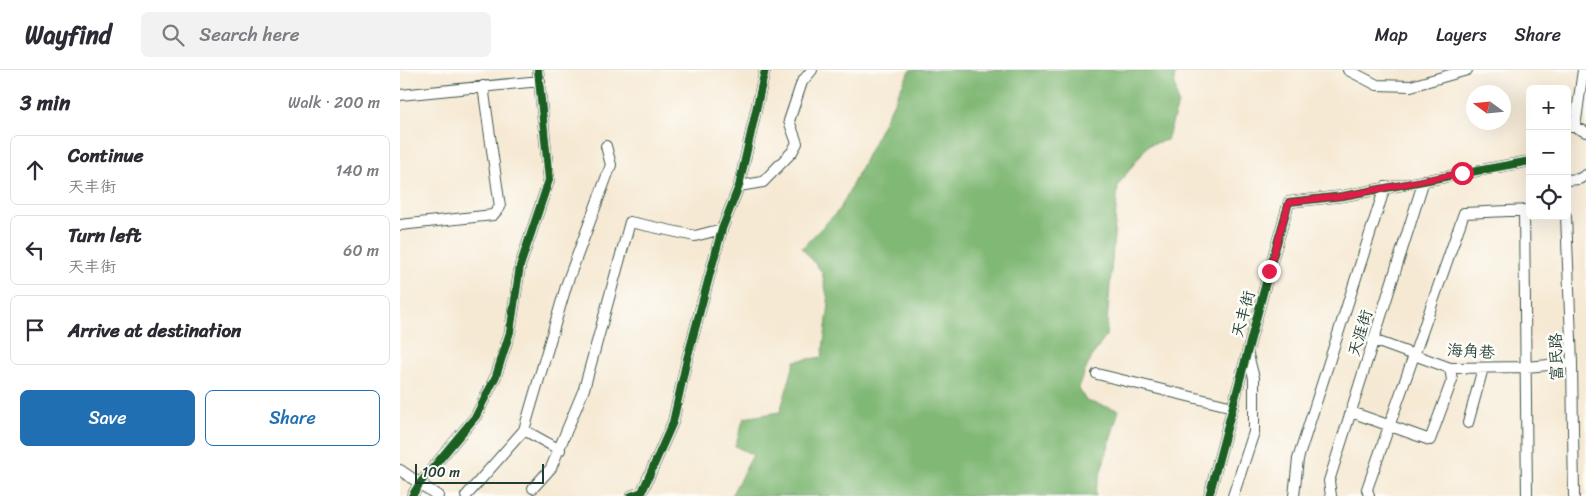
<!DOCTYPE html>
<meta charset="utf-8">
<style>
:root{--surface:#fff;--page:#f2f2f3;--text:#2b2b33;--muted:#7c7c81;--line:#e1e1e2;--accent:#1f6fb2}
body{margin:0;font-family:Sriracha,"LXGW WenKai TC",sans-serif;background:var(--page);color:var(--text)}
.controls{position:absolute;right:15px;top:15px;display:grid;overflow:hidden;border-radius:8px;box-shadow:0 5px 20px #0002}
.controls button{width:45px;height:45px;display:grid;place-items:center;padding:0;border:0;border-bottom:1px solid var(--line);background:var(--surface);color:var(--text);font:25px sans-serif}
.compass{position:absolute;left:1066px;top:15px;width:45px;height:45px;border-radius:50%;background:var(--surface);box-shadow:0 5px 20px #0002;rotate:285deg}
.scale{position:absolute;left:15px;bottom:12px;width:129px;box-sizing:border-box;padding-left:5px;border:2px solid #1f3d34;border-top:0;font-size:14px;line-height:18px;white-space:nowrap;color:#1f3d34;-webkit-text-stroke:4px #fdfcf7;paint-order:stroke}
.stop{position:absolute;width:15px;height:15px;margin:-11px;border:4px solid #e11d48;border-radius:50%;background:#fff}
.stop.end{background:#e11d48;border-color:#fff;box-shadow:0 1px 5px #0008}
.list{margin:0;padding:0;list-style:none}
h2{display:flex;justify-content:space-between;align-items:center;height:65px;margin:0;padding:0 20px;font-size:21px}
h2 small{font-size:16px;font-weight:400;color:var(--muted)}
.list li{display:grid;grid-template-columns:32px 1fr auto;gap:15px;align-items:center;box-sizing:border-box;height:70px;margin:0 10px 10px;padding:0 10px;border:1px solid var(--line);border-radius:8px}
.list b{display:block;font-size:19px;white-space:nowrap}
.list p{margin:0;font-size:16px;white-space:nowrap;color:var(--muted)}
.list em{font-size:16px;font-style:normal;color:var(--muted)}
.actions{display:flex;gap:10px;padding:15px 20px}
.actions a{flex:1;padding:11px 0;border:1px solid var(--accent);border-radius:8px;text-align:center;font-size:18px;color:var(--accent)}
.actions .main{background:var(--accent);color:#fff}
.icon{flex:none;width:28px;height:28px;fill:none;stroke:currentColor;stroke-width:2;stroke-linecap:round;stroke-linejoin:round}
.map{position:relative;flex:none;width:1186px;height:426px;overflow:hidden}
header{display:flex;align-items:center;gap:30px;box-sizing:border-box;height:70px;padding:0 25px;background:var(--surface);border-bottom:1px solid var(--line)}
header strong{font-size:24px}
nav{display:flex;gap:28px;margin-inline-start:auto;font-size:18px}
.search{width:350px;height:45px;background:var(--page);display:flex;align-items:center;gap:12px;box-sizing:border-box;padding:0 18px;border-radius:8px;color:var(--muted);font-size:19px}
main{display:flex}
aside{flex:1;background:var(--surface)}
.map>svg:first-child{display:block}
.forest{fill:#80b874;stroke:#507a54}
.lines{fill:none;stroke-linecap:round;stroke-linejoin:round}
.minor-casing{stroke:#3f574c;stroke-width:12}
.minor{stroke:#fff;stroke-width:10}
.cycleway-casing{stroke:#fdfcf7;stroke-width:11}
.cycleway{stroke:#1b5e20;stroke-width:8}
.route{stroke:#e11d48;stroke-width:6}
.labels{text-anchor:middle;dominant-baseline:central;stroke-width:5;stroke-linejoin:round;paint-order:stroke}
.street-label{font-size:16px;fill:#1f3d34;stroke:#fdfcf7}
</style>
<header>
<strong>Wayfind</strong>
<div class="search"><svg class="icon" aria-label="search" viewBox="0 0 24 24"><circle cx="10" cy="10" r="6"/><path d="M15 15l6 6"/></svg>Search here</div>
<nav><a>Map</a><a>Layers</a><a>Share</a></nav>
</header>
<main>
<aside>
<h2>3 min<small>Walk · 200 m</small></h2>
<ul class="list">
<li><svg class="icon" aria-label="ahead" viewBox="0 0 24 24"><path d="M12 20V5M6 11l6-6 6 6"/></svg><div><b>Continue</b><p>天丰街</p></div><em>140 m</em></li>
<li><svg class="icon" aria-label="left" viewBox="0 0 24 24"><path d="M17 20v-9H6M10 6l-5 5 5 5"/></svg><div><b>Turn left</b><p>天丰街</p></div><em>60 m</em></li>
<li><svg class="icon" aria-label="arrive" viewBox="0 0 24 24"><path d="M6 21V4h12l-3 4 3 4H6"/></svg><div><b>Arrive at destination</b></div></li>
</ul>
<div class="actions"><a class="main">Save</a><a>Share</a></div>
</aside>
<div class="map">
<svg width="1186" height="426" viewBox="0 0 1186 426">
<rect width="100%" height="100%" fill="#fdfcf7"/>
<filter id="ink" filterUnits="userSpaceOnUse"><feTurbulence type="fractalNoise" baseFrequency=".02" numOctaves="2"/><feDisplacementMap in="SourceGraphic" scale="10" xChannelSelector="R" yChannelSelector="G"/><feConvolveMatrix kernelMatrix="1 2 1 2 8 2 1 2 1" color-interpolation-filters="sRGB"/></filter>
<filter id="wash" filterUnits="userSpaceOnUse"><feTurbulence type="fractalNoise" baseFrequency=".0096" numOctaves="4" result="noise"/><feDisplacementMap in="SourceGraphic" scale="20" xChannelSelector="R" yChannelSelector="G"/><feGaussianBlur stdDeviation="1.12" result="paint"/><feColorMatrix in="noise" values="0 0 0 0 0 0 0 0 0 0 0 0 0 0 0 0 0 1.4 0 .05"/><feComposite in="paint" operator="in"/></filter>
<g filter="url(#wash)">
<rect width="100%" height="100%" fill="#f6e9d3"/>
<path class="forest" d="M510,0H777L774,8L778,34L767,70L748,75L718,115L706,266L691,288L678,317L686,331L719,340L695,422L696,426H331L353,385L335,376L344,348L380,342L395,291L422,287L429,235L422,202L402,178L440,139Z"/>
</g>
<g filter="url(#ink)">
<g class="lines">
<g class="minor-casing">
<path id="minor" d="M948,0L977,15L1011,16L1067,0
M0,25L140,11
M1167,57H1175L1186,62
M1175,57L1183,0
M1167,110L1179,109L1186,105
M339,116L363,112L392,82L397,73L389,51L402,12L412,0
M1124,140L1127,426
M1166,146L1172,293L1174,426
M0,155L93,145L100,137L83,16
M973,270L1050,298L1126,297L1172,293
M697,304L833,337
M951,342L1030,370L1052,310L1050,298
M1068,353L1083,298
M124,360L160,380
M0,400L38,426
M133,418L151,398L184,319L230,152L295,166L322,159
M12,426L20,413L76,346L96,306L110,262L120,196L149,110L138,0
M66,426L124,360L167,213L211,95L206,76
M231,426L242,422L273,352L287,289L322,159L339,116L365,0
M809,426L869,201L889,132L943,126L1130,91
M833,426L854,362V308L848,285
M894,426L898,389L985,117
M931,426L929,411L1024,110
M969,426L967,419L1064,143L1130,140"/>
</g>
<use href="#minor" class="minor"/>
<g class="cycleway-casing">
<path id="cycleway" d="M12,426L20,413L76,346L96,306L110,262L120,196L149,110L138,0
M231,426L242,422L273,352L287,289L322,159L339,116L365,0
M809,426L869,201L889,132L943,126L1130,91"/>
</g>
<use href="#cycleway" class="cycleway"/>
</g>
</g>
<g class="lines" filter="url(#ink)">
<path class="route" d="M869,201L889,132L943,126L1062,103"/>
</g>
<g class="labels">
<g class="street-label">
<text transform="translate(843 244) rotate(-75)">天丰街</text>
<text transform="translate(960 263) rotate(-73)">天涯街</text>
<text transform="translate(1071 281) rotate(3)">海角巷</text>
<text transform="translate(1156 287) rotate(-92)">富民路</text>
</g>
</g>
</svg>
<div class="controls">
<button>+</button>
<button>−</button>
<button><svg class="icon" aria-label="locate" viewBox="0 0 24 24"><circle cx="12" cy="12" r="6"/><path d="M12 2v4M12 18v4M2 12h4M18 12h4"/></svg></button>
</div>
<svg class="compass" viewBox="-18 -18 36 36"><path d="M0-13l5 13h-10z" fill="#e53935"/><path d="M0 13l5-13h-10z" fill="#7c7c81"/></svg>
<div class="scale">100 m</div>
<div class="stop" style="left:1062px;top:103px"></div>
<div class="stop end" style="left:869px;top:201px"></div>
</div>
</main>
